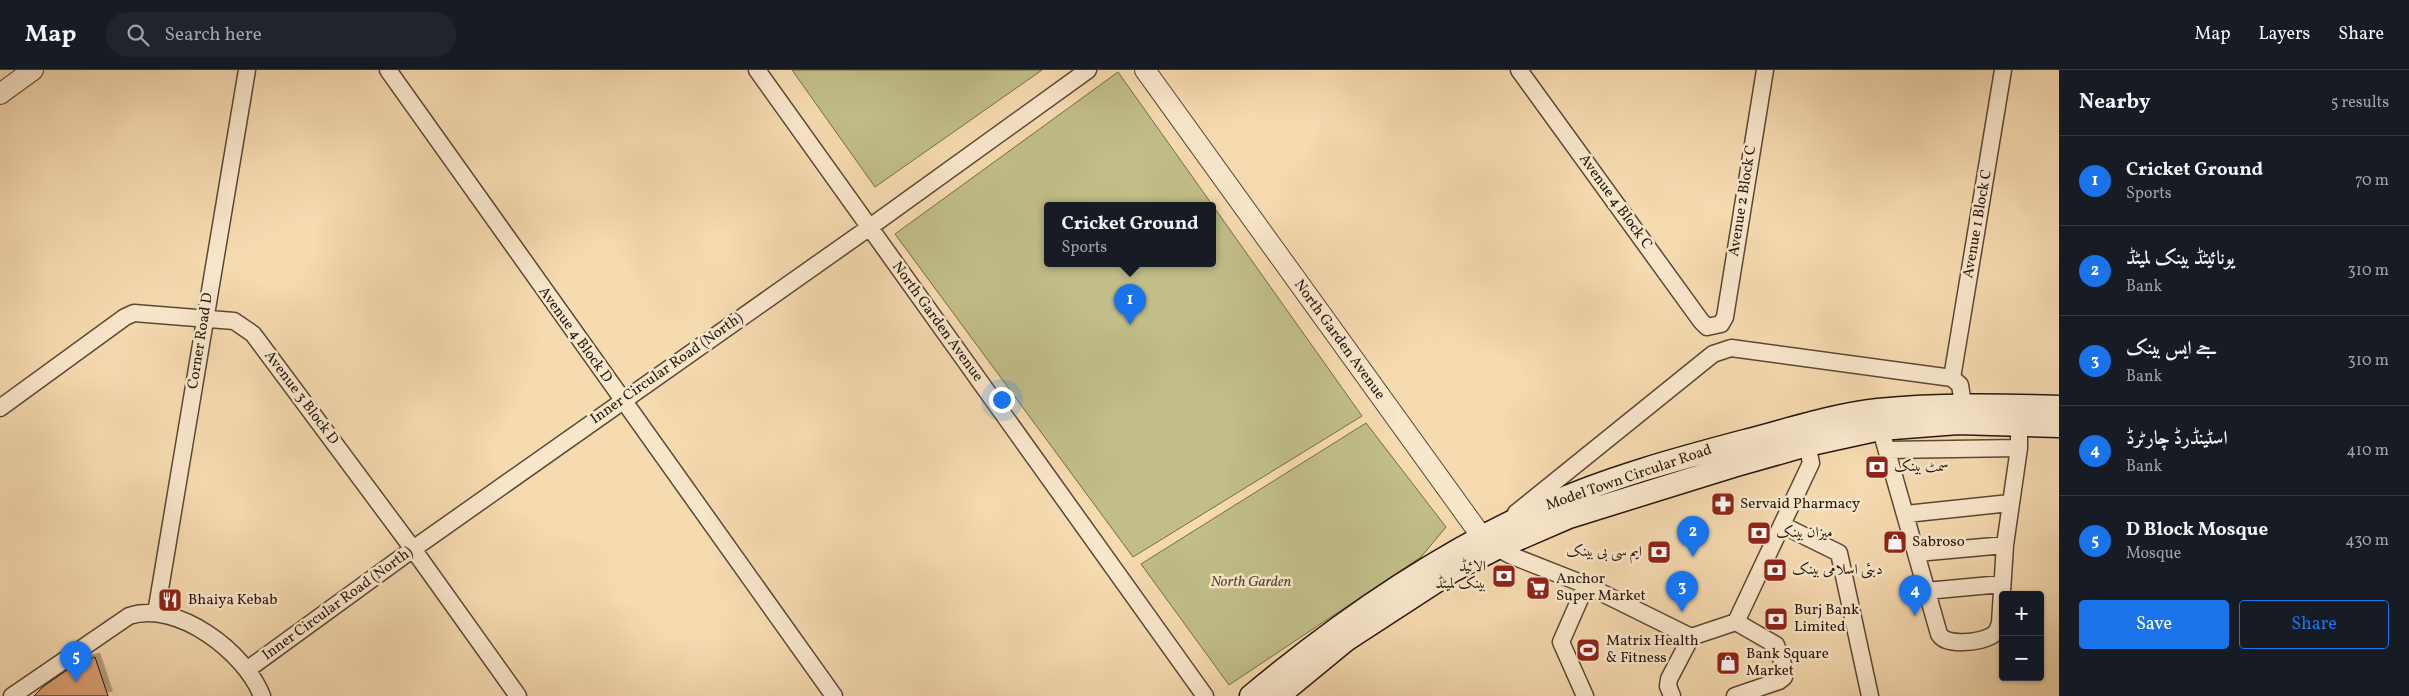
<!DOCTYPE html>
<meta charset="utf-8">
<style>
:root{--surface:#171b24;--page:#20242c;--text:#f1f3f6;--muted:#9ea1a6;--line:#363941;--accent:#1a73e8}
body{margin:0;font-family:Vollkorn,Amiri,serif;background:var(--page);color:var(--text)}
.controls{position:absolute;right:15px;bottom:15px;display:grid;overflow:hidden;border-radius:5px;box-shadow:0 1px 4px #0004}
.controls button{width:45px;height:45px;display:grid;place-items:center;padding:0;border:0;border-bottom:1px solid var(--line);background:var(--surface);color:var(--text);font:25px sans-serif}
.you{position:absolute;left:1001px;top:329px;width:18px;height:18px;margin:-12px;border:4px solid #fff;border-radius:50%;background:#1a73e8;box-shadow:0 0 0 8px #1a73e833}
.badge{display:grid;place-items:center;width:32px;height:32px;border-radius:50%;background:var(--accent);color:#fff;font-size:16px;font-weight:700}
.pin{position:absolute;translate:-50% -41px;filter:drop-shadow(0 1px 2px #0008)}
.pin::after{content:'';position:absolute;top:26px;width:18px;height:15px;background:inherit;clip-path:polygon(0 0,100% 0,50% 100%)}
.popup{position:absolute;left:1044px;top:132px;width:172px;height:65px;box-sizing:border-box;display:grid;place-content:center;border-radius:5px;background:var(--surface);filter:drop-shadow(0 1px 4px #0005);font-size:16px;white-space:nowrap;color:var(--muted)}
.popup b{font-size:19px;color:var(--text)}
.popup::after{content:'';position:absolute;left:50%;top:100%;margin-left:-10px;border:10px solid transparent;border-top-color:var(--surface)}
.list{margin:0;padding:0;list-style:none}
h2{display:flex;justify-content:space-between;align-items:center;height:65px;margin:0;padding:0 20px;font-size:21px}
h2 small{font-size:16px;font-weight:400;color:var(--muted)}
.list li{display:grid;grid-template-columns:32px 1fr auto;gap:15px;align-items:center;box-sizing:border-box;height:90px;padding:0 20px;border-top:1px solid var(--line)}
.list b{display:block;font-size:19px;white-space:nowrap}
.list p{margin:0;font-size:16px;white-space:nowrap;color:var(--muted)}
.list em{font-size:16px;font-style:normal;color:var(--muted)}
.actions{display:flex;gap:10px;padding:15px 20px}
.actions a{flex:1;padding:11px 0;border:1px solid var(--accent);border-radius:5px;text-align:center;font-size:18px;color:var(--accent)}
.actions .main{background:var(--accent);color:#fff}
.icon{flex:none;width:28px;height:28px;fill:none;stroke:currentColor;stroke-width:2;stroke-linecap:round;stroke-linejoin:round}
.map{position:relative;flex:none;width:2059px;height:626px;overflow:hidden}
header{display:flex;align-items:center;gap:30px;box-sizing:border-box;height:70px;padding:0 25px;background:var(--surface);border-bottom:1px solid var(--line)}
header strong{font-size:24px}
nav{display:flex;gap:28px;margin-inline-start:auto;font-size:18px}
.search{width:350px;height:45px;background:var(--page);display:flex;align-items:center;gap:12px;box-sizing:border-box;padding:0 18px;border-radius:28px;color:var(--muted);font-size:19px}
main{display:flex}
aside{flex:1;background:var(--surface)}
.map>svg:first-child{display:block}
.green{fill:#c1be88;stroke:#746a4a;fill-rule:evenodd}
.building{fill:#dda377;stroke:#27170b;filter:url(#shadow)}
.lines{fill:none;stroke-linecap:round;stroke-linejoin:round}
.minor-casing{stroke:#5b4834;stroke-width:19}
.tertiary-casing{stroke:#5b4834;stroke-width:22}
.secondary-casing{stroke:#27170b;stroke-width:25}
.minor{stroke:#f9e7cc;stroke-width:16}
.tertiary{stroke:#f9e7cc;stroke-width:20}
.secondary{stroke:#f9e7cc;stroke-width:22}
.labels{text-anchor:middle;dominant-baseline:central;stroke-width:5;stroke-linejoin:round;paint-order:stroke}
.street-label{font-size:15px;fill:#27170b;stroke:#f9e7cc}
.poi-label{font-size:15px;fill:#27170b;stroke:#f9e7cc;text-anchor:start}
.park-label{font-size:15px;font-style:italic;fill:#554930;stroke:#f9e7cc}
</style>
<header>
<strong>Map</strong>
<div class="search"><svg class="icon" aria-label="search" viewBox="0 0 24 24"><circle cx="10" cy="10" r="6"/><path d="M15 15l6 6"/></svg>Search here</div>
<nav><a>Map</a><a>Layers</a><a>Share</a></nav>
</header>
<main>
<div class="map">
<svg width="2059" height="626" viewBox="0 0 2059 626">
<defs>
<filter id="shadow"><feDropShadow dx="4.5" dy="-4.5" stdDeviation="0" flood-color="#0004"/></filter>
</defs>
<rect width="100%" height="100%" fill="#f6dab0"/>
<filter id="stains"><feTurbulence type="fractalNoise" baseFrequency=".004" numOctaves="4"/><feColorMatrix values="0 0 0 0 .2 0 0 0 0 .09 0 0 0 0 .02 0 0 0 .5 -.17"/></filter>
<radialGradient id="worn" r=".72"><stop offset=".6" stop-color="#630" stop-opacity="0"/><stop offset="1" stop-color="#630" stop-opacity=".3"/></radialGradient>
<path class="green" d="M792,0H1042L875,117Z
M1118,2L1362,346L1133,487L895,164ZM1212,136V194H1048V136Z
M1366,353L1446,457L1421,487L1229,615L1141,494Z"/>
<path class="building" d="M95,587L108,626H34L44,616L70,598Z"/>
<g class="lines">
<g class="minor-casing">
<path id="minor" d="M388,0L834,626
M757,0L1205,626
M1519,0L1701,251L1707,257L1721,254L1725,247L1765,0
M1952,308L2003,0
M0,338L125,247L134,243L234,251L253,264L413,479L518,626
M1878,350L1939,564C1946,577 1980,572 1991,566C1997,563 1998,559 2000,553L2005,475L2019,378V353
M1887,380L2019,378
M1516,443L1713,284L1731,278L1952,308L1960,315L1963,334
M1906,444L2010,433
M1782,455L1839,483L1870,626
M1490,474L1510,485L1586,515L1691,567L1736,552L1811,393L1805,364
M1917,483L2005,475
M1926,521L2002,514
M156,543L247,0
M248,599L413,479L870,157L1088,0
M12,626L129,546C177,530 245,582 262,626
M1585,626L1561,572L1586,515
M1672,626L1668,616L1669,609L1691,567
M1735,626L1779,611L1784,607L1785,600L1776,575L1736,552"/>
</g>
<g class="tertiary-casing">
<path id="tertiary" d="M1145,0L1482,467
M0,24L33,0"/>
</g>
<g class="secondary-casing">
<path id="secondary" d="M1251,626C1341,551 1436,485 1543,437C1607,408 1677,389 1745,371C1788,360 1833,345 1878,340C1938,334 1998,335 2059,337
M1278,626L1346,570L1452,501L1495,479L1569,447L1733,396L1807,375L1880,359L1958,353L2059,356"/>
</g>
<use href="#minor" class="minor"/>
<use href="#tertiary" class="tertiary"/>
<use href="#secondary" class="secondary"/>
</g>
<defs>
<g id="bank-square" transform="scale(1.25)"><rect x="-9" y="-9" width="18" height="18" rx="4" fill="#8f2418" stroke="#f9e7cc"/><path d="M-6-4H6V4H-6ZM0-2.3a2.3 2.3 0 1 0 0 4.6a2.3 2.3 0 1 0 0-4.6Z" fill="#fff"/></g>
<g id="pharmacy-square" transform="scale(1.25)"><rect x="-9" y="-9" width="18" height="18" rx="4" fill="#8f2418" stroke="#f9e7cc"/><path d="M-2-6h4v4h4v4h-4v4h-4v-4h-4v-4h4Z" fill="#fff"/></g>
<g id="shop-square" transform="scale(1.25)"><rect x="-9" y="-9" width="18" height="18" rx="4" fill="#8f2418" stroke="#f9e7cc"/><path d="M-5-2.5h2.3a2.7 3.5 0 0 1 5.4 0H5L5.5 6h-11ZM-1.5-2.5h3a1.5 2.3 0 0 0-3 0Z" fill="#fff"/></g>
<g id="supermarket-square" transform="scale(1.25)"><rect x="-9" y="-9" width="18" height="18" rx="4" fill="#8f2418" stroke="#f9e7cc"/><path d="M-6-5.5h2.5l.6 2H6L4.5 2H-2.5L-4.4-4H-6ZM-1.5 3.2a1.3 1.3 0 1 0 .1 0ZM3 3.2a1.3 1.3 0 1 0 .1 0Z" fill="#fff"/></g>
<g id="restaurant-square" transform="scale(1.25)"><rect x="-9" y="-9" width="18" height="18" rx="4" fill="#8f2418" stroke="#f9e7cc"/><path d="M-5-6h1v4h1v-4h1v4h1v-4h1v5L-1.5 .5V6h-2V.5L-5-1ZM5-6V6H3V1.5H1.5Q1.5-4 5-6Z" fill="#fff"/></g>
<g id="stadium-square" transform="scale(1.25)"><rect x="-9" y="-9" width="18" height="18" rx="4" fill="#8f2418" stroke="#f9e7cc"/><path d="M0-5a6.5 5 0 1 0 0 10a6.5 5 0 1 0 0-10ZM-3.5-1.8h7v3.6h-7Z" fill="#fff"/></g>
</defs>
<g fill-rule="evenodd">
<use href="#bank-square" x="1877" y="397"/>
<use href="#pharmacy-square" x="1723" y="434"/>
<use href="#bank-square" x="1759" y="463"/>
<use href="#shop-square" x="1895" y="472"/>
<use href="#bank-square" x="1659" y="482"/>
<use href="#bank-square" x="1775" y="500"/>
<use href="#bank-square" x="1504" y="506"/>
<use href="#supermarket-square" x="1538" y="518"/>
<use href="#restaurant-square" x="170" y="530"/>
<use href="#bank-square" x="1776" y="549"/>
<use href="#stadium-square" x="1588" y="580"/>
<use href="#shop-square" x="1728" y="593"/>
</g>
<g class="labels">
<g class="street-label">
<text transform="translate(1743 131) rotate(-81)">Avenue 2 Block C</text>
<text transform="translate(1615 132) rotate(54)">Avenue 4 Block C</text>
<text transform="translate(1978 154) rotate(-80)">Avenue 1 Block C</text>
<text transform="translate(937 252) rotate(54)">North Garden Avenue</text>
<text transform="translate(575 265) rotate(54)">Avenue 4 Block D</text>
<text transform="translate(1339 270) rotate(54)">North Garden Avenue</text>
<text transform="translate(201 271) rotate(-81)">Corner Road D</text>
<text transform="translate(667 299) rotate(-35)">Inner Circular Road (North)</text>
<text transform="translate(301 328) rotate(53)">Avenue 3 Block D</text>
<text transform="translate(1629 408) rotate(-19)">Model Town Circular Road</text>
<text transform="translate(338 534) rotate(-36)">Inner Circular Road (North)</text>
</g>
<g class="poi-label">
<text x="1894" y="397">سمٹ بینک</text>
<text x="1740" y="434">Servaid Pharmacy</text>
<text x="1776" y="463">میزان بینک</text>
<text x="1912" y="472">Sabroso</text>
<text x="1642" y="482" text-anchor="end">ایم سی بی بینک</text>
<text x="1486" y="497" text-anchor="end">الائیڈ<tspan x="1486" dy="17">بینک لمیٹڈ</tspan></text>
<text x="1792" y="500">دبئی اسلامی بینک</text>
<text x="1556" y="509">Anchor<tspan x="1556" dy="17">Super Market</tspan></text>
<text x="188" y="530">Bhaiya Kebab</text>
<text x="1794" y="540">Burj Bank<tspan x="1794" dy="17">Limited</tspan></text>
<text x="1606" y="571">Matrix Health<tspan x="1606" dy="17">&amp; Fitness</tspan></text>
<text x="1746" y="584">Bank Square<tspan x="1746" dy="17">Market</tspan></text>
</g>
<g class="park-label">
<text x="1251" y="512">North Garden</text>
</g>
</g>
<rect width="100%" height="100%" filter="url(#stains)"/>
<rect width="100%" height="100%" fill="url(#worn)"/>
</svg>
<div class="controls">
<button>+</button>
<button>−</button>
</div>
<div class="you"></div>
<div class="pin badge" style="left:1130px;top:255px">1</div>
<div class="popup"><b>Cricket Ground</b>Sports</div>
<div class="pin badge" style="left:1693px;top:487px">2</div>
<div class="pin badge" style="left:1682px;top:542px">3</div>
<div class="pin badge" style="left:1915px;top:546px">4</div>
<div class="pin badge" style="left:76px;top:612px">5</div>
</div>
<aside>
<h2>Nearby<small>5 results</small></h2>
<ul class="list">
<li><span class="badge">1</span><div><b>Cricket Ground</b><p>Sports</p></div><em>70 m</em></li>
<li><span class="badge">2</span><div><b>یونائیٹڈ بینک لمیٹڈ</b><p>Bank</p></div><em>310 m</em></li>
<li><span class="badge">3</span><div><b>جے ایس بینک</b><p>Bank</p></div><em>310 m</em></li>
<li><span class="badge">4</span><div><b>اسٹینڈرڈ چارٹرڈ</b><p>Bank</p></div><em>410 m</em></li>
<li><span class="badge">5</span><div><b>D Block Mosque</b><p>Mosque</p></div><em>430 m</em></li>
</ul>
<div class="actions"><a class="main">Save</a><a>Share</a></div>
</aside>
</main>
